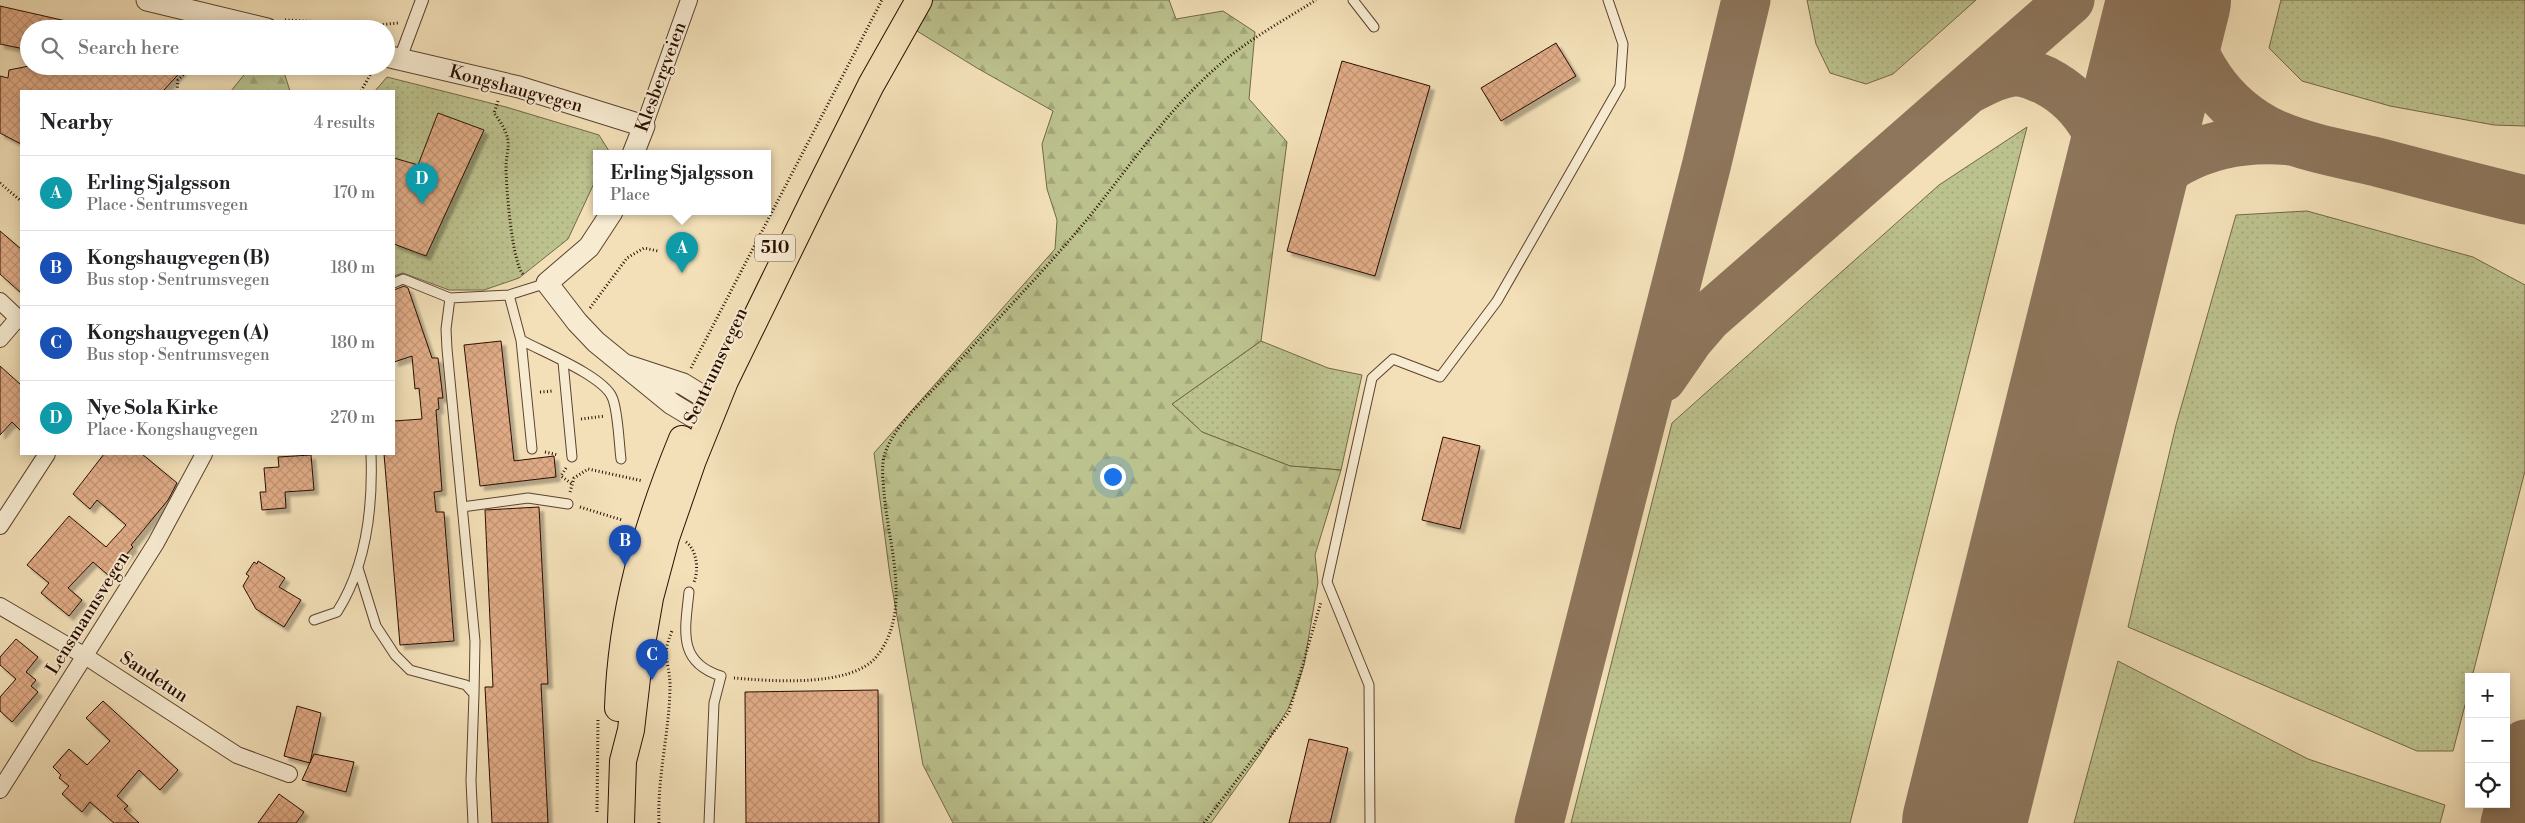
<!DOCTYPE html>
<meta charset="utf-8">
<style>
:root{--surface:#fff;--page:#f2f2f2;--text:#202124;--muted:#757577;--line:#e0e0e0;--accent:#8f2418}
body{margin:0;font-family:"Libre Bodoni",serif;background:var(--page);color:var(--text)}
.controls{position:absolute;right:15px;bottom:15px;display:grid;overflow:hidden;border-radius:0px;box-shadow:0 2px 12px #0003}
.controls button{width:45px;height:45px;display:grid;place-items:center;padding:0;border:0;border-bottom:1px solid var(--line);background:var(--surface);color:var(--text);font:25px sans-serif}
.you{position:absolute;left:1112px;top:476px;width:18px;height:18px;margin:-12px;border:4px solid #fff;border-radius:50%;background:#1a73e8;box-shadow:0 0 0 8px #1a73e833}
.badge{display:grid;place-items:center;width:32px;height:32px;border-radius:50%;background:var(--accent);color:#fff;font-size:16px;font-weight:700}
.pin{position:absolute;translate:-50% -41px;filter:drop-shadow(0 1px 2px #0008)}
.pin::after{content:'';position:absolute;top:26px;width:18px;height:15px;background:inherit;clip-path:polygon(0 0,100% 0,50% 100%)}
.popup{position:absolute;left:593px;top:150px;width:178px;height:65px;box-sizing:border-box;display:grid;place-content:center;border-radius:0px;background:var(--surface);filter:drop-shadow(0 1px 4px #0005);font-size:16px;white-space:nowrap;color:var(--muted)}
.popup b{font-size:19px;color:var(--text)}
.popup::after{content:'';position:absolute;left:50%;top:100%;margin-left:-10px;border:10px solid transparent;border-top-color:var(--surface)}
.list{margin:0;padding:0;list-style:none}
h2{display:flex;justify-content:space-between;align-items:center;height:65px;margin:0;padding:0 20px;font-size:21px}
h2 small{font-size:16px;font-weight:400;color:var(--muted)}
.list li{display:grid;grid-template-columns:32px 1fr auto;gap:15px;align-items:center;box-sizing:border-box;height:75px;padding:0 20px;border-top:1px solid var(--line)}
.list b{display:block;font-size:19px;white-space:nowrap}
.list p{margin:0;font-size:16px;white-space:nowrap;color:var(--muted)}
.list em{font-size:16px;font-style:normal;color:var(--muted)}
.icon{flex:none;width:28px;height:28px;fill:none;stroke:currentColor;stroke-width:2;stroke-linecap:round;stroke-linejoin:round}
.map{position:relative;flex:none;width:2525px;height:823px;overflow:hidden}
.search{position:absolute;background:var(--surface);box-shadow:0 2px 12px #0003;left:20px;top:20px;width:375px;height:55px;display:flex;align-items:center;gap:12px;box-sizing:border-box;padding:0 18px;border-radius:28px;color:var(--muted);font-size:19px}
.panel{position:absolute;background:var(--surface);box-shadow:0 2px 12px #0003;left:20px;top:90px;width:375px;height:365px;border-radius:0px}
.map>svg:first-child{display:block}
.grass{fill:url(#grass-dots);stroke:#736847}
.forest{fill:url(#forest-firs);stroke:#736847}
.lines{fill:none;stroke-linecap:round;stroke-linejoin:round}
.taxiway{stroke:#8e765c;stroke-width:49}
.runway{stroke:#8e765c;stroke-width:124}
.building{fill:url(#building-cross-hatch);stroke:#2a0d00;filter:url(#shadow)}
.service-casing{stroke:#5c422e;stroke-width:11}
.pedestrian-casing{stroke:#5c422e;stroke-width:14}
.minor-casing{stroke:#5c422e;stroke-width:18}
.tertiary-casing{stroke:#5c422e;stroke-width:23}
.primary-casing{stroke:#2a0d00;stroke-width:28}
.path{stroke:#2a0d00;stroke-width:3;stroke-dasharray:1 2.5;stroke-linecap:butt}
.service{stroke:#f7ebd1;stroke-width:9}
.pedestrian{stroke:#f7ebd1;stroke-width:12}
.minor{stroke:#f7ebd1;stroke-width:16}
.tertiary{stroke:#f7ebd1;stroke-width:21}
.primary{stroke:#f3e0b8;stroke-width:26}
.labels{text-anchor:middle;dominant-baseline:central;stroke-width:4;stroke-linejoin:round;paint-order:stroke}
.shield{fill:#f7ebd1;stroke:#68503f;stroke-width:1}
.shield-label{font-size:16px;font-weight:bold;fill:#2a0d00}
.street-label{font-size:18px;fill:#2a0d00;stroke:#f7ebd1}
</style>
<div class="map">
<svg width="2525" height="823" viewBox="0 0 2525 823">
<defs>
<pattern id="grass-dots" width="8" height="8" patternUnits="userSpaceOnUse" patternTransform="scale(1.25)"><rect width="8" height="8" fill="#bcc28e"/><path d="M2 2h.1M6 6h.1" fill="none" stroke="#a2a679" stroke-width="1.8" stroke-linecap="round"/></pattern>
<pattern id="forest-firs" width="22" height="20" patternUnits="userSpaceOnUse" patternTransform="scale(1.25)"><rect width="22" height="20" fill="#bcc28e"/><path d="M5 1l3.5 6h-7zM16 11l3.5 6h-7z" fill="#a2a679"/></pattern>
<pattern id="building-cross-hatch" width="8" height="8" patternUnits="userSpaceOnUse" patternTransform="scale(1.25)"><rect width="8" height="8" fill="#e1ac87"/><path d="M0 0l8 8M0 8l8-8" fill="none" stroke="#c19373"/></pattern>
<filter id="shadow"><feDropShadow dx="4.5" dy="4.5" stdDeviation="1" flood-color="#0004"/></filter>
</defs>
<rect width="100%" height="100%" fill="#f3e0b8"/>
<filter id="stains"><feTurbulence type="fractalNoise" baseFrequency=".004" numOctaves="4"/><feColorMatrix values="0 0 0 0 .2 0 0 0 0 .09 0 0 0 0 .02 0 0 0 .5 -.17"/></filter>
<radialGradient id="worn" r=".72"><stop offset=".6" stop-color="#630" stop-opacity="0"/><stop offset="1" stop-color="#630" stop-opacity=".3"/></radialGradient>
<path class="grass" d="M1807,0H1976L1893,74L1866,84L1830,73L1816,44Z
M2281,0H2525V126L2494,125L2390,106L2302,81L2269,48Z
M387,77L506,107L599,135L609,151L608,154H597V177L568,239L519,278L484,290H449L403,273L394,276V91H375Z
M2027,127L1850,823H1571L1672,423L1939,185Z
M2307,211L2473,257L2525,285V471L2472,677H2469V690L2453,751H2417L2128,627L2176,425L2236,215Z
M1261,341L1328,368L1362,375L1341,470L1290,466L1202,432L1172,404Z
M2118,661L2308,759L2445,805L2440,823H2074Z"/>
<path class="forest" d="M933,0H1169L1176,19L1223,11L1255,32L1249,99L1287,142L1261,341L1172,404L1202,432L1290,466L1341,470L1315,555L1318,582L1304,665L1297,687L1288,709L1260,754L1211,823H953L923,765L890,576L874,453L1055,249L1057,220L1047,189L1042,144L1053,111L977,68L917,31Z
M251,66H282L290,91H231Z"/>
<g class="lines">
<path class="taxiway" d="M2179,0C2188,58 2220,109 2275,134C2307,148 2343,154 2377,162C2426,175 2476,188 2525,200
M1971,88C1985,81 1997,74 2013,72C2023,71 2037,77 2046,81C2093,105 2106,149 2120,196
M2107,248C2136,167 2210,133 2291,141
M1662,378L1689,339L1708,317L2070,0
M1539,823L1707,163L1746,0
M2505,823L2525,744"/>
<path class="runway" d="M1964,823L2169,0"/>
</g>
<path class="building" d="M0,6L75,23L74,29H29V50L0,44Z
M1556,43L1576,76L1501,121L1481,88Z
M1342,61L1430,86L1375,276L1287,251Z
M29,66H186L163,91H21V144L0,133V76L8,78L9,70Z
M438,113L484,130L426,256L394,244V158L418,165Z
M0,231L21,249V293L0,274Z
M404,286L408,288L432,358H438L443,398H438L439,409L436,410L442,491L434,492L436,512H444L454,641L400,645L384,454H394V421L422,419L419,388L415,389L412,356L394,362V290Z
M501,341L514,461L554,456L556,477L480,486L464,345Z
M0,366L21,385V431L12,422L0,435Z
M1443,437L1480,446L1460,529L1422,520Z
M104,454H142L177,483L168,500L131,545L133,547L108,575L93,562L68,588L82,600L69,616L41,593L49,583L27,565L69,516L106,547L126,525L97,500L90,509L73,494Z
M311,455L314,490L285,492L286,508L262,510L260,492H266L264,468L279,467L278,457Z
M539,507L548,684H541L548,823H492L485,687H493L485,510Z
M258,561L285,578L279,587L301,600L284,627L256,609L243,586L249,576L246,574L254,562L257,564Z
M16,639L38,657L26,672L36,680L31,686L38,692L12,722L0,711V697L16,679L0,665V657Z
M878,690L879,823H746L745,692Z
M103,701L178,770L160,790L139,770L117,796L128,806L124,809L139,823H114L90,802L82,812L62,794L69,786L59,778L61,775L53,767L69,749L87,765L110,741L86,718Z
M297,706L321,713L310,763L284,756Z
M1309,739L1348,748L1330,823H1289Z
M314,754L354,762L346,792L302,780Z
M279,794L304,812L296,823H258Z"/>
<g class="lines">
<g class="service-casing">
<path id="service" d="M1353,0L1374,27
M394,283L403,279L450,298L509,295
M450,298L446,329L447,349L475,641L474,694
M521,340C543,352 603,376 612,397C618,409 619,444 621,459
M563,362L572,457
M532,449L521,340L509,295L547,283
M462,507L528,498L568,504
M358,568L376,626L395,655L410,670L466,685L474,694L471,781L473,823
M689,592C685,630 677,662 721,676L714,703L709,823
M314,620L337,612C367,565 373,508 371,454
M1370,823L1369,685L1327,582L1372,378L1393,359L1440,377L1497,301L1620,86L1623,44L1608,0"/>
</g>
<g class="pedestrian-casing">
<path id="pedestrian" d="M400,59L422,0"/>
</g>
<g class="minor-casing">
<path id="minor" d="M644,126L689,0
M0,301L21,321
M0,339L18,318
M0,526L47,454
M0,606L85,656L237,755L289,774
M0,790L156,543L204,454"/>
</g>
<g class="tertiary-casing">
<path id="tertiary" d="M147,0L267,29
M386,56L519,87L644,126L633,154
M612,212L589,247L547,283L577,322L596,342L672,404L692,416L711,414L701,395L683,384L625,365"/>
</g>
<g class="primary-casing">
<path id="primary" d="M618,708C621,612 646,527 682,439
M621,823L623,761L631,730L639,661L650,598L666,538L693,460L725,381L813,201L871,85L919,0"/>
</g>
<path class="path" d="M285,20L379,25L398,23
M177,91L178,80L192,66
M361,91L373,70
M498,101L494,113C500,121 506,130 508,140C509,149 506,158 506,167C506,185 512,266 524,275
M0,183L21,201
M590,308L627,258L644,248L658,251
M691,368L882,0
M540,392L553,391
M581,419L605,416
M545,452L558,455
M566,468L561,476L572,484
M570,492L574,478L588,469L643,481
M580,507L622,520
M686,542C697,550 699,570 694,582
M734,678C770,681 852,688 877,656C913,610 888,545 884,492C883,480 881,465 885,453C895,425 923,401 943,379C991,325 1043,273 1089,217C1133,162 1170,106 1225,60C1253,37 1286,19 1316,0
M597,812L598,719
M659,823C657,776 670,730 670,684C669,659 661,657 672,631
M1204,823L1289,712L1321,602"/>
<use href="#service" class="service"/>
<use href="#pedestrian" class="pedestrian"/>
<use href="#minor" class="minor"/>
<use href="#tertiary" class="tertiary"/>
<use href="#primary" class="primary"/>
</g>
<g class="labels">
<rect class="shield" x="755" y="234.5" width="40" height="27" rx="4"/>
<g class="shield-label">
<text x="775" y="248">510</text>
</g>
<g class="street-label">
<text transform="translate(661 77) rotate(-70)">Klesbergveien</text>
<text transform="translate(516 89) rotate(15)">Kongshaugvegen</text>
<text transform="translate(716 366) rotate(-65)">Sentrumsvegen</text>
<text transform="translate(88 613) rotate(-58)">Lensmannsvegen</text>
<text transform="translate(154 677) rotate(33)">Sandetun</text>
</g>
</g>
<rect width="100%" height="100%" filter="url(#stains)"/>
<rect width="100%" height="100%" fill="url(#worn)"/>
</svg>
<div class="controls">
<button>+</button>
<button>−</button>
<button><svg class="icon" aria-label="locate" viewBox="0 0 24 24"><circle cx="12" cy="12" r="6"/><path d="M12 2v4M12 18v4M2 12h4M18 12h4"/></svg></button>
</div>
<div class="you"></div>
<div class="pin badge" style="left:682px;top:273px;background:#0f9aa8">A</div>
<div class="popup"><b>Erling Sjalgsson</b>Place</div>
<div class="pin badge" style="left:625px;top:566px;background:#1a4fb4">B</div>
<div class="pin badge" style="left:652px;top:680px;background:#1a4fb4">C</div>
<div class="pin badge" style="left:422px;top:204px;background:#0f9aa8">D</div>
<div class="search"><svg class="icon" aria-label="search" viewBox="0 0 24 24"><circle cx="10" cy="10" r="6"/><path d="M15 15l6 6"/></svg>Search here</div>
<section class="panel">
<h2>Nearby<small>4 results</small></h2>
<ul class="list">
<li><span class="badge" style="background:#0f9aa8">A</span><div><b>Erling Sjalgsson</b><p>Place · Sentrumsvegen</p></div><em>170 m</em></li>
<li><span class="badge" style="background:#1a4fb4">B</span><div><b>Kongshaugvegen (B)</b><p>Bus stop · Sentrumsvegen</p></div><em>180 m</em></li>
<li><span class="badge" style="background:#1a4fb4">C</span><div><b>Kongshaugvegen (A)</b><p>Bus stop · Sentrumsvegen</p></div><em>180 m</em></li>
<li><span class="badge" style="background:#0f9aa8">D</span><div><b>Nye Sola Kirke</b><p>Place · Kongshaugvegen</p></div><em>270 m</em></li>
</ul>
</section>
</div>
